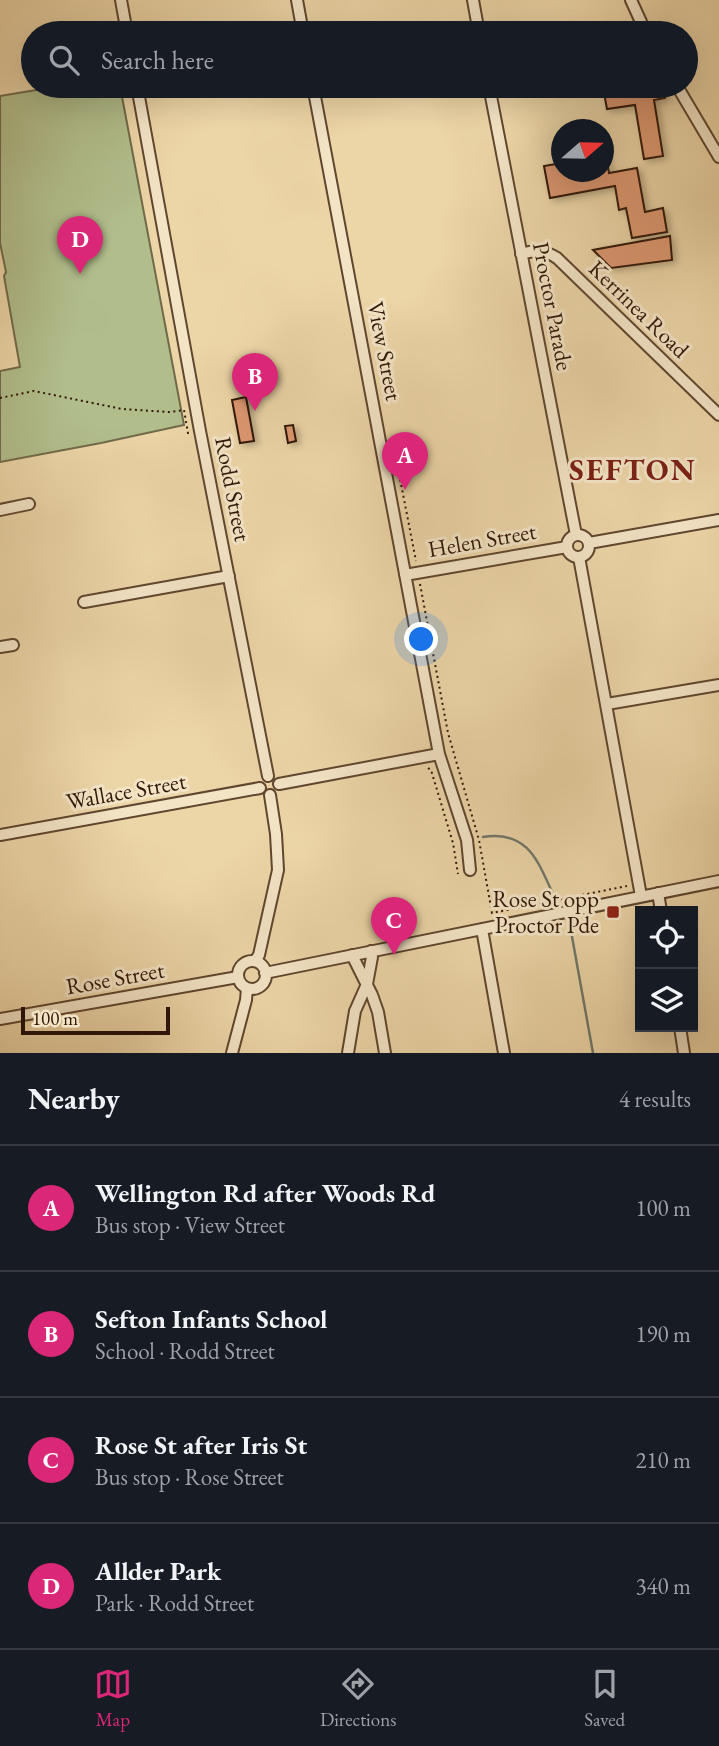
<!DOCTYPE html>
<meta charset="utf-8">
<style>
:root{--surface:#171b24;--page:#242831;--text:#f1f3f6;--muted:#9ea1a6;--line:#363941;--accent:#db2777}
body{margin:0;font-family:"EB Garamond",serif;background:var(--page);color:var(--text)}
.controls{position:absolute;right:21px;bottom:21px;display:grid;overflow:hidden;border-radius:0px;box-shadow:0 7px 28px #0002}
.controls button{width:63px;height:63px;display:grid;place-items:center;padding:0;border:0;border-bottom:2px solid var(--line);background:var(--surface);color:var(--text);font:35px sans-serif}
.compass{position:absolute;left:551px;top:119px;width:63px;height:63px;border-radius:50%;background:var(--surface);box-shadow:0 7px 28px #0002;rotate:70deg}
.scale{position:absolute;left:21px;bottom:18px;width:149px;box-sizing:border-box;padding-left:7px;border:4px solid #301707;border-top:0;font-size:19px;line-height:24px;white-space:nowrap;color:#301707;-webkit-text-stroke:5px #f3e4c6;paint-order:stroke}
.you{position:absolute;left:422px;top:640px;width:24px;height:24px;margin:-18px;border:5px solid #fff;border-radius:50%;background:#1a73e8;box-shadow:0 0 0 10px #1a73e833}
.badge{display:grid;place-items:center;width:46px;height:46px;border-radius:50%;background:var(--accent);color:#fff;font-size:23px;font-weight:700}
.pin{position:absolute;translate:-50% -58px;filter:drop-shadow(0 2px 4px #0008)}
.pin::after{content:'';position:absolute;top:37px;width:24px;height:21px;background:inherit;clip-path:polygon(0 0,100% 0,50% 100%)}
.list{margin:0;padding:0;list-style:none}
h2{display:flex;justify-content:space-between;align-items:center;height:91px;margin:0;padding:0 28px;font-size:30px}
h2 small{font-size:23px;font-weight:400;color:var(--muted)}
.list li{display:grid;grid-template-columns:46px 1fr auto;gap:21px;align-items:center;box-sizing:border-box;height:126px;padding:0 28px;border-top:2px solid var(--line)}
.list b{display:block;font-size:26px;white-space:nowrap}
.list p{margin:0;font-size:23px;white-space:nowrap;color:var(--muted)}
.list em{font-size:23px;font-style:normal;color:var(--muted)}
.icon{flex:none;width:38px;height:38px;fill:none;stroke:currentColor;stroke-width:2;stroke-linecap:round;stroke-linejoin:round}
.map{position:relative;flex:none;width:719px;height:1053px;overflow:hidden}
.search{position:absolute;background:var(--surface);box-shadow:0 7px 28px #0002;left:21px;right:21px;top:21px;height:77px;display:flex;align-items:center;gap:18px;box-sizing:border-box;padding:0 24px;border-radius:38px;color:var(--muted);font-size:26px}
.sheet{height:595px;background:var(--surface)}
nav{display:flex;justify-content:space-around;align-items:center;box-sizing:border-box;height:98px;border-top:2px solid var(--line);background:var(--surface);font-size:19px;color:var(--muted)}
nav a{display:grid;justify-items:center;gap:4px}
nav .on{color:var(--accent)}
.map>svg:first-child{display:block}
.green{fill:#b1be8c;stroke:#706a4a;stroke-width:2}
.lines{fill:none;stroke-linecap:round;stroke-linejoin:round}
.stream{stroke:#70786b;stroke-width:2.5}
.building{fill:#dc976f;stroke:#301707;stroke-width:2;filter:url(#shadow)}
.minor-casing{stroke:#5f462f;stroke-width:14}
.path{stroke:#301707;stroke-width:2;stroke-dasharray:2 3.5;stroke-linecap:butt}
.minor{stroke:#f3e4c6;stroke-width:10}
.poi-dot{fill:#8f2418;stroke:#f3e4c6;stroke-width:2.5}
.labels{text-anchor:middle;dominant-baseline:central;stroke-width:6;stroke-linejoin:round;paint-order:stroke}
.street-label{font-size:23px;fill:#301707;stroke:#f3e4c6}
.poi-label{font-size:23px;fill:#301707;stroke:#f3e4c6;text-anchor:end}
.district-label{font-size:30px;font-weight:bold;letter-spacing:2px;fill:#7a1f14;stroke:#f3e4c6}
</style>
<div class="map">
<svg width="719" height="1053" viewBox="0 0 719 1053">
<defs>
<filter id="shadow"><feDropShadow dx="4" dy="2.5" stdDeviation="3.5" flood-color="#0004"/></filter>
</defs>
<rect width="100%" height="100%" fill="#ecd5a7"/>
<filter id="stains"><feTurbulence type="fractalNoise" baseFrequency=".00286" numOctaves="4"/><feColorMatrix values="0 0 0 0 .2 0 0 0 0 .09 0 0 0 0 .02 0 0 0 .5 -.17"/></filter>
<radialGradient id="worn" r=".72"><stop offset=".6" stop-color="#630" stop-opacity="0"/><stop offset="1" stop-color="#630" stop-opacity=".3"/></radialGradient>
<path class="green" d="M60,86H120L184,425L101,443L0,462V371L20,367L4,276L6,272L0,243V96Z"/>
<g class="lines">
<path class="stream" d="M483,837C530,830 538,863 555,898
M569,920L593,1053"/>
</g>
<path class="building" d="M608,86H663L665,98L654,100L663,156L644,159L635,105L607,109L603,87Z
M606,155L609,173L637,168L645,212L663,208L667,232L632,238L626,208L619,210L615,186L550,198L544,166L562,163V172H604V156Z
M670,236L672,260L611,268L593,250Z
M274,367L276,381L240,386L238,372Z
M246,397L254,441L240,443L232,400Z
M293,425L296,441L288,443L285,426Z"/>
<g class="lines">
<g class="minor-casing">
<path id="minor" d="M121,0L127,33
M297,0L303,33
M473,0L479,33
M631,0L646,33
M137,86L200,431L268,776
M313,86L439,754L467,840L470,870
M489,86L576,535
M677,86L719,157
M521,254C536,250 543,249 557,258L719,415
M0,510L29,504
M567 546a11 11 0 1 1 22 0a11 11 0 1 1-22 0Z
M589,543L719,520
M579,557L641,896
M405,575L567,547
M84,602L229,576
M0,647L13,645
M607,704L719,685
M279,784L439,754
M0,835L260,788
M658,893L661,911
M482,929L504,1053
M352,955L372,995L378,1012L385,1053
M255,961L259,955L278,870L276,834L270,795
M238 975a14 14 0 1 1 28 0a14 14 0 1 1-28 0Z
M265,973L719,881
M0,1019L238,977
M680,1027L684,1053
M232,1053L246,1000L247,988
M348,1053L355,1011L367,984L372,957L371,951"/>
</g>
<path class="path" d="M0,398L34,391L122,409L169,412L184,410L188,433L191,432
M396,458L416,561
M420,584L448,733L479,840L492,913L627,886
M428,768L431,770L453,843L458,874"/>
<use href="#minor" class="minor"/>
</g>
<rect class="poi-dot" x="606" y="905" width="14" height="14" rx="3.5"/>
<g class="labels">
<g class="street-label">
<text transform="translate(553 306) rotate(79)">Proctor Parade</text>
<text transform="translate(639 309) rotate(44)">Kerrinea Road</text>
<text transform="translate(385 351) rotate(79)">View Street</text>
<text transform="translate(233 489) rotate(79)">Rodd Street</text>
<text transform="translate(482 540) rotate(-10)">Helen Street</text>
<text transform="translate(126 791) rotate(-10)">Wallace Street</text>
<text transform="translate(115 978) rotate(-10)">Rose Street</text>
</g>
<g class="poi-label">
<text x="599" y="899">Rose St opp<tspan x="599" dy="26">Proctor Pde</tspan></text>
</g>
<g class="district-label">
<text x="633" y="469">SEFTON</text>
</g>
</g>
<rect width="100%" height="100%" filter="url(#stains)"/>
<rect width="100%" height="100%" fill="url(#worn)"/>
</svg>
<div class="controls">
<button><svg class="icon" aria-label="locate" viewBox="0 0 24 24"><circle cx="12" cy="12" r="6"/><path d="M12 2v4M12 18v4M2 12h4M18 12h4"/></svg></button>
<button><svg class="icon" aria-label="layers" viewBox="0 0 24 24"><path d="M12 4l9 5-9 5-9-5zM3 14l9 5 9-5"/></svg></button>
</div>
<svg class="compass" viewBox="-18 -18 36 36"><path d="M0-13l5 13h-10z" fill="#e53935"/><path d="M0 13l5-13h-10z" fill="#9ea1a6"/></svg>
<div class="scale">100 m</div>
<div class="you"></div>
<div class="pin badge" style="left:405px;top:490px">A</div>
<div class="pin badge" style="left:255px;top:411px">B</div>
<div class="pin badge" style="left:394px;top:955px">C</div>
<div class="pin badge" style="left:80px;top:274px">D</div>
<div class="search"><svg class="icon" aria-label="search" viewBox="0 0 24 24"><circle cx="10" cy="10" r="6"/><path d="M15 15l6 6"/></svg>Search here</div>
</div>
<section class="sheet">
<h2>Nearby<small>4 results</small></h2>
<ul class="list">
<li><span class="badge">A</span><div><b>Wellington Rd after Woods Rd</b><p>Bus stop · View Street</p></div><em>100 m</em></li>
<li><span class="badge">B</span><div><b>Sefton Infants School</b><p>School · Rodd Street</p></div><em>190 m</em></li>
<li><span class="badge">C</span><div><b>Rose St after Iris St</b><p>Bus stop · Rose Street</p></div><em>210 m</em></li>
<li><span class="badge">D</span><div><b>Allder Park</b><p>Park · Rodd Street</p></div><em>340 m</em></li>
</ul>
</section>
<nav>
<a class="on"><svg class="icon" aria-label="map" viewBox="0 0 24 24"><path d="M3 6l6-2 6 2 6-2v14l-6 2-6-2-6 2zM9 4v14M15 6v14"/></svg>Map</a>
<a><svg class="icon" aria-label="directions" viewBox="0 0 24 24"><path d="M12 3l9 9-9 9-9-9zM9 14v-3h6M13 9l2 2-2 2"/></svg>Directions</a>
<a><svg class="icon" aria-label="saved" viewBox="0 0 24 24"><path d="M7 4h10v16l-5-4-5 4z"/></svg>Saved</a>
</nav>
